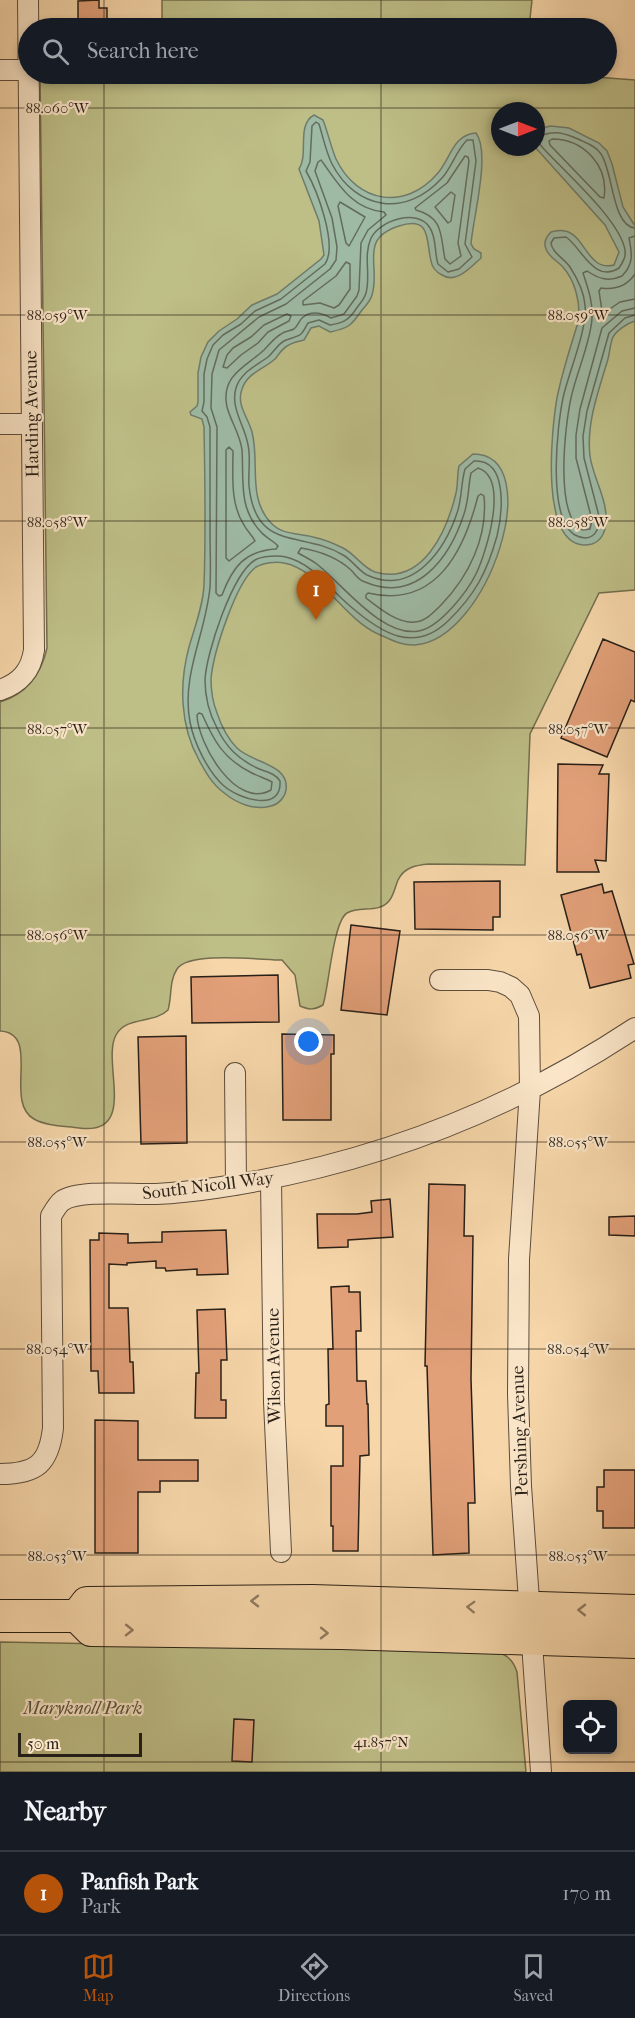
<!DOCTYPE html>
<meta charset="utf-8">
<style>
:root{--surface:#171b24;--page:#20242c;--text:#f1f3f6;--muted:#9ea1a6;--line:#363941;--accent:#b45309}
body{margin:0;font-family:"IM FELL French Canon",serif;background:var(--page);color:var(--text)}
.controls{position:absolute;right:18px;bottom:18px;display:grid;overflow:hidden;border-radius:9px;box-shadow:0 3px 9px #0003}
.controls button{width:54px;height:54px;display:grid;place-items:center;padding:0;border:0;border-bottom:2px solid var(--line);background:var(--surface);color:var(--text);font:30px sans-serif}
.compass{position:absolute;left:491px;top:102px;width:54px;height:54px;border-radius:50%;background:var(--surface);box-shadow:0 3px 9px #0003;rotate:90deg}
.scale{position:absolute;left:18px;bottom:15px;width:124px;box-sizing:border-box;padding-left:6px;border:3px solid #281f17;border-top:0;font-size:16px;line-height:21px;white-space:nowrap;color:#281f17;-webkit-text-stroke:4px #fae5c8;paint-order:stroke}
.you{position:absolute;left:309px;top:1042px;width:21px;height:21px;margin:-15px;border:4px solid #fff;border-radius:50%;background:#1a73e8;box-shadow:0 0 0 9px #1a73e833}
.badge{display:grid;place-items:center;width:39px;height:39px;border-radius:50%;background:var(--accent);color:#fff;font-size:20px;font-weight:700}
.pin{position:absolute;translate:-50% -50px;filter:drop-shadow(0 2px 3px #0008)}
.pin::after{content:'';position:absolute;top:32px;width:21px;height:18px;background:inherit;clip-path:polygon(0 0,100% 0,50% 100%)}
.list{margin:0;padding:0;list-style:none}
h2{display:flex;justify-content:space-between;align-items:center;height:78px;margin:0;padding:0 24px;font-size:26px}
h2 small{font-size:20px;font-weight:400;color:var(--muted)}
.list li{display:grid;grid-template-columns:39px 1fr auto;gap:18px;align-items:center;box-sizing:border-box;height:84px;padding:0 24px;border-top:2px solid var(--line)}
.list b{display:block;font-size:22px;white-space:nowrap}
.list p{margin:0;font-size:20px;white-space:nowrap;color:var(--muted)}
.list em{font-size:20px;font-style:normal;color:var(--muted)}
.icon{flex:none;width:33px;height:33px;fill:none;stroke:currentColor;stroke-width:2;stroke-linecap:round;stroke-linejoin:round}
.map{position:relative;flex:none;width:635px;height:1772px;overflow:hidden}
.search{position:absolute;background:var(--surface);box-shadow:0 3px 9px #0003;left:18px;right:18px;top:18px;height:66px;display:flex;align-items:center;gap:15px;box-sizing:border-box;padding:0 21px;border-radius:33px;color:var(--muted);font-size:22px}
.sheet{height:162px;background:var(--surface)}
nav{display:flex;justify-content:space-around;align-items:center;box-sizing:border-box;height:84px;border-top:2px solid var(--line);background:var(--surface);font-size:16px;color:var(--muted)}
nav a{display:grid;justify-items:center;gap:3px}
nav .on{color:var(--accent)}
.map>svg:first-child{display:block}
.green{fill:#bebe87;stroke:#736e4f;stroke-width:1.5;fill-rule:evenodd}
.water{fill:#9ebaa5;stroke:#6f7c6c;stroke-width:1.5}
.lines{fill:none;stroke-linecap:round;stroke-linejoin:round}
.shore{stroke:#636c5e;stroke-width:1.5}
.building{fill:#e2a079;stroke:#281f17;stroke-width:1.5}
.minor-casing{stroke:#5c4d3c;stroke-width:22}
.primary-casing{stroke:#281f17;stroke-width:34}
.minor{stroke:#fae5c8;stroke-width:20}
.primary{stroke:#f7d7aa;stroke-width:32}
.oneway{stroke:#907b60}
.ticks{fill:none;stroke:#281f17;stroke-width:1.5;stroke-opacity:0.45}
.labels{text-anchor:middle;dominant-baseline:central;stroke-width:4.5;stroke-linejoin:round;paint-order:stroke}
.street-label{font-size:18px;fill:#281f17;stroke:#fae5c8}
.park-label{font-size:18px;font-style:italic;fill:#554f39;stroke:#fae5c8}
.ticks-label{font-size:15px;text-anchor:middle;fill:#281f17;stroke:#fae5c8;stroke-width:4.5;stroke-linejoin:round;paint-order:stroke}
</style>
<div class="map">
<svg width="635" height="1772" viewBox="0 0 635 1772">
<rect width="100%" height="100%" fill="#f7d7aa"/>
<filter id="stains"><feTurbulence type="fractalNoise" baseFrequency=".00333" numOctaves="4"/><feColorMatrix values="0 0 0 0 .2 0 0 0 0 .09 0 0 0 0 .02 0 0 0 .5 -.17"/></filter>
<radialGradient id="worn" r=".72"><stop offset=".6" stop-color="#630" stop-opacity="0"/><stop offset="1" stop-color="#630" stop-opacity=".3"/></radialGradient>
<path class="green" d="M162,0H532L529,28H162Z
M40,74H555L635,80V590L599,593L530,734L525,865L429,864C417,865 404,867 398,880C395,887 394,895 389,901C378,914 360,905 347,913C333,922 329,986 323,1005C314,1010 309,1010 300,1006L295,975L282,960C260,960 189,951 177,969C169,981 172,997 168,1010C154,1024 126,1016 116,1035C101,1062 139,1136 79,1128C65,1126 46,1126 34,1119C3,1102 42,1033 0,1031V702C26,694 41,675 47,648ZM500,111H536V147H500Z
M0,1642L493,1651C506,1654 513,1659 517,1672L526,1772H0Z"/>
<path class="water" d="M314,115L323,120C328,133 331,147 336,159C357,203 405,211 437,174C451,159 452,135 476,133C491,153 473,218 471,244L474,249L481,253V258C470,268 456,284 442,275C436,272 432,267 431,261C426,242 432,215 399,226C358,239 381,266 372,295C370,302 366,305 362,310C351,326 349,328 330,332L319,326L311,328L304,340C299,341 292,343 287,346C282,349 279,354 275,359C264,369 247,373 242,389C236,405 248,417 252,432C260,462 247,498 271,523C282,535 298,533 313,537C323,539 333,543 343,548C355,554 363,568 375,572C423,586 447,531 456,493C458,485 457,475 459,466L473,454C548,454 489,640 415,645C401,646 388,638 376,633C343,617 320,570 284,563C276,561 263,563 256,567C236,581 213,654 211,679C211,690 213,703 217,713C221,725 228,739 237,748C252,763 290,764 286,790C285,797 279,804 271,806C254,811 236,803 223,792C212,784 205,771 199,760C180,726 179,684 189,647C195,626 203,606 204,585C206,533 205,479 204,427L202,419L191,415L190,412L197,406L198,402V373L201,357L208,342L219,331L237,319L252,305L277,294L321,259L324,255L319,221L299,169C309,154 296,125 314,115Z
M551,126L569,128L599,143L607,151L612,164L623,207L635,226V321C628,323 617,330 613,337C610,344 610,351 608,359C599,390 586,423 590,456C593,478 608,500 606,523C605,532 601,541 592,544C537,557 552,426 557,398C562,372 571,346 579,319C580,301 575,280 562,266C557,261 548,256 546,249C543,242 546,237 551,232C555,231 561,230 565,231C585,235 588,272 614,265L619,252L605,225L535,147L536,132L546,127Z"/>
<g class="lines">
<path class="shore" d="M316,122L319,124C323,137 326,152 332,164C356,210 406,218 442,178C452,167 456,151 467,140H473L476,161L465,244L472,257L459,269L448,272L438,264C434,252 437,239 430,228C418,208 380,220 371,238C363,256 371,275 366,293C364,300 360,303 356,309C349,320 343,323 330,325L319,320L308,323C306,326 304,331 301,334C296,338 289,338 284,341C277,345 274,352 268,357C256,366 241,372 236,388C230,408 245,426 248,445C251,458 248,472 249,486C256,553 302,530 343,555C352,560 359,571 367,575C414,597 446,548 458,510C462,496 461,483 465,469L474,461C509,459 502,515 497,536C487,572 475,595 448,621C414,654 381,633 350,606C329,589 314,564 286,557C278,555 262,556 255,560C232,574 206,654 205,680C205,696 209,713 217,728C226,747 238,759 257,768C266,772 275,773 280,781C282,813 239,799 224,786C208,772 194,743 190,722C181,675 206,633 210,587C211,569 210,551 210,533C210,497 210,462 210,427L207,417L202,411L204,402V374L207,359L213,345L223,335L241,324L255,311L281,299L325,264C338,245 317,190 306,171L310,162L312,126Z
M552,139C584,139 609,166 604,198L600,197L550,145L549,141Z
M465,156L468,157L469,161L458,243L461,256L450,264L445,259C440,237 445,218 416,210L415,208L447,183Z
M321,160C338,183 351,209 384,212L386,215L368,230L361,243L359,290L357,296L344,314L331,318C322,313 311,310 302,318C299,321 298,326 294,329C290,331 285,331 281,334C274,338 270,344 264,350C247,366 220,375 227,407C231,422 240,434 242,450C244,480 238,508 261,532C266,538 274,541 278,546L276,549C245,551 233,566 222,595L219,596L216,593L217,427L211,408L212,374L219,350L259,317L286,304L330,269L336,260L337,247L332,218L315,171L318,162Z
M451,192L455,195L451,221L448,223L435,207Z
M340,202L365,217L349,246L346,243L338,206Z
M635,228C612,226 613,171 601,154C596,146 586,143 578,139C562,132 553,130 538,137L537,141L543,148C564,171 620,220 625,250C626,257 623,262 619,268C594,284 582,248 566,237L554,238L551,243C552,253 564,258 570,267C577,278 584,292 585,305C588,328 568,374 563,398C557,427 547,518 575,535C590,543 598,534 600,520L584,458L583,436L587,411L609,333L625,318L635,315
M635,236L629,238C632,253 634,264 622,276C609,282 599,279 587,271L583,273C588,288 593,302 592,318C591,341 576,374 571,398C565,425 554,518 583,530L590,529L592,520L576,458V435L580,409L602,328L622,311L635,308
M346,262L350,264V289L339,305L334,308L320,303L303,305V301L336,276Z
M635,274C627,286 615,290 601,288L599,291L602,311L604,313L620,302L635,299
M287,314L291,316L289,321L268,332L258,343L241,355L227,368L223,367L227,355L233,348L251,337L264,325Z
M229,447L233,451C233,475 230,504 244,525C247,531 252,535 255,541L229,561L226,558V450Z
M478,468C510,478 486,553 476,574C467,592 440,627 419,631C383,638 343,585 318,565C312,560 305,557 298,553L301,548C319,551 338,558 351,570C356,575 358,580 365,582C417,604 450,557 464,514C469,499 468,487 471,473Z
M481,494L484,496C488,537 469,576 441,605C434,612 426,621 415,622C398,624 379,608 366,598V595L368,593C436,609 464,551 478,496Z
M199,713L202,714C214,741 223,758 250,772C257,776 265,778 272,782L271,790C236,810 198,744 197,715Z"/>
</g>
<path class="building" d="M99,0V8H107V28H78V1Z
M603,639L635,652V702L631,700L607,757L561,738Z
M558,764L603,765L599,774H609L606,861L595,860L599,872H557Z
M500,881V917H493V930L415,929L414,882Z
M602,884L604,893L612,891L634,964L628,965L631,978L590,988L581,954L577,955L561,895Z
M351,925L400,931L387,1015L341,1010Z
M278,975L279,1022L192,1023L191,977Z
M282,1034L334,1035V1054H331V1120H283Z
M186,1036L187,1143L141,1144L138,1037Z
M429,1184L465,1185L464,1236H473L471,1379L475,1503H468L469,1553L433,1555L427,1366H425Z
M390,1199L393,1237L348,1240V1247L318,1248L317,1214H357L372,1212L371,1201Z
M635,1216V1236L609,1235V1217Z
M226,1230L228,1274L197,1275V1269L166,1271L165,1268H156V1261L127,1263V1265L109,1264V1308H128L130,1362H133L134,1393H99L98,1371H91L90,1240H99V1233L128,1234V1243L162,1242V1232Z
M349,1286V1292H360L361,1331H356L357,1381H366L367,1404H368L369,1455L360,1456L358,1551H333V1526H331V1466H343V1426H326V1405L329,1404L328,1349H333L331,1287Z
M225,1309L227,1360H221V1400H226V1418H195L196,1373H199L197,1310Z
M95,1420L138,1421V1460H198V1481H160V1492H138V1553H95Z
M604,1470H635V1528H603V1511H597V1487H604Z
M234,1719L254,1720L252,1762L232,1761Z"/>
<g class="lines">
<g class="minor-casing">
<path id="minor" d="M0,70H28
M0,424H32
M0,690C20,683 31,671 34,650L28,0
M440,980H488L500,982L511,987L520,995L529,1016L530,1090L519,1259L518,1394L521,1486L541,1772
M235,1073L236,1185
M271,1180L274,1402L281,1552
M0,1474C37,1474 49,1463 53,1428L51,1216C54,1211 58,1204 62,1201C79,1189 134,1195 156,1194C176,1193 195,1191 215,1188C366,1166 508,1112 635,1028"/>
</g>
<g class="primary-casing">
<path id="primary" d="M0,1616H77L91,1630L341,1633L635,1642
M77,1616L87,1603L312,1601L635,1611"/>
</g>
<use href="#minor" class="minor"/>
<use href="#primary" class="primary"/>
</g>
<defs><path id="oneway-chevron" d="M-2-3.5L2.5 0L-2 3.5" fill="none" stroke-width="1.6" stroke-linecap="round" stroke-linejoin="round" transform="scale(1.5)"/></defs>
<g class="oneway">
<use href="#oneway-chevron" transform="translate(255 1601) rotate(-180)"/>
<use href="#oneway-chevron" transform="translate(471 1607) rotate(-178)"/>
<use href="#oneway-chevron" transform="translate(582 1610) rotate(-179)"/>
<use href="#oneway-chevron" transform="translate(129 1630) rotate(1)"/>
<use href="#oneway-chevron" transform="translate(324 1633) rotate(1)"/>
</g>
<path class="ticks" d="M104,0V28M381,0V28M104,74V1772M381,74V1772M0,108H635M0,315H635M0,521H635M0,728H635M0,935H635M0,1142H635M0,1349H635M0,1555H635M0,1762H635"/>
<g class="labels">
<g class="street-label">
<text transform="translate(32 414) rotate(-91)">Harding Avenue</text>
<text transform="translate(208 1186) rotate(-7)">South Nicoll Way</text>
<text transform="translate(274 1366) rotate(-91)">Wilson Avenue</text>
<text transform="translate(520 1431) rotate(-92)">Pershing Avenue</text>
</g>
<g class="park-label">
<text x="83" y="1708">Maryknoll Park</text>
</g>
</g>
<g class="ticks-label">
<text x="57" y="113">88.060°W</text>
<text x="578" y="320">88.059°W</text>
<text x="57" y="320">88.059°W</text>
<text x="57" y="527">88.058°W</text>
<text x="578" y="527">88.058°W</text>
<text x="57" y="734">88.057°W</text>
<text x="578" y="734">88.057°W</text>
<text x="578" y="940">88.056°W</text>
<text x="57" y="940">88.056°W</text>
<text x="578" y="1147">88.055°W</text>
<text x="57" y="1147">88.055°W</text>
<text x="57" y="1354">88.054°W</text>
<text x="578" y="1354">88.054°W</text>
<text x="57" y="1561">88.053°W</text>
<text x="578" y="1561">88.053°W</text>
<text x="381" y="1747">41.857°N</text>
</g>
<rect width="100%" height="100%" filter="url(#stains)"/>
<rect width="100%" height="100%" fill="url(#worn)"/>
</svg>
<div class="controls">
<button><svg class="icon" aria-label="locate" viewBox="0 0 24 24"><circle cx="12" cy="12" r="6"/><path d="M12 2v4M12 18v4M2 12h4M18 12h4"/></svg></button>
</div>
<svg class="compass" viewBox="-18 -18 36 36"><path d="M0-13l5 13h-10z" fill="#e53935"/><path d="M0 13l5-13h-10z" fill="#9ea1a6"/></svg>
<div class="scale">50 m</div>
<div class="you"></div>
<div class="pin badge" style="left:316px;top:620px">1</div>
<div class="search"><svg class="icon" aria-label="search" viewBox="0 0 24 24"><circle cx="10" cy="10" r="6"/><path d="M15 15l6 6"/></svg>Search here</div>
</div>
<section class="sheet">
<h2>Nearby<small></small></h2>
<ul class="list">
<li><span class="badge">1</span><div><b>Panfish Park</b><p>Park</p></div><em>170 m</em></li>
</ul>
</section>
<nav>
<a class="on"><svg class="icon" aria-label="map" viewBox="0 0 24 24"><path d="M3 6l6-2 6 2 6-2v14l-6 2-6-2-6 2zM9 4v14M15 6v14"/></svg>Map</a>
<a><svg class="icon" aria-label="directions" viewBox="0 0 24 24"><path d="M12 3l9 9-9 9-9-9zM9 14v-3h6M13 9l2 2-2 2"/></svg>Directions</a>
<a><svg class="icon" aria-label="saved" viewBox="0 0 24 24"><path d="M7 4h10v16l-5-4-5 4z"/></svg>Saved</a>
</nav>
